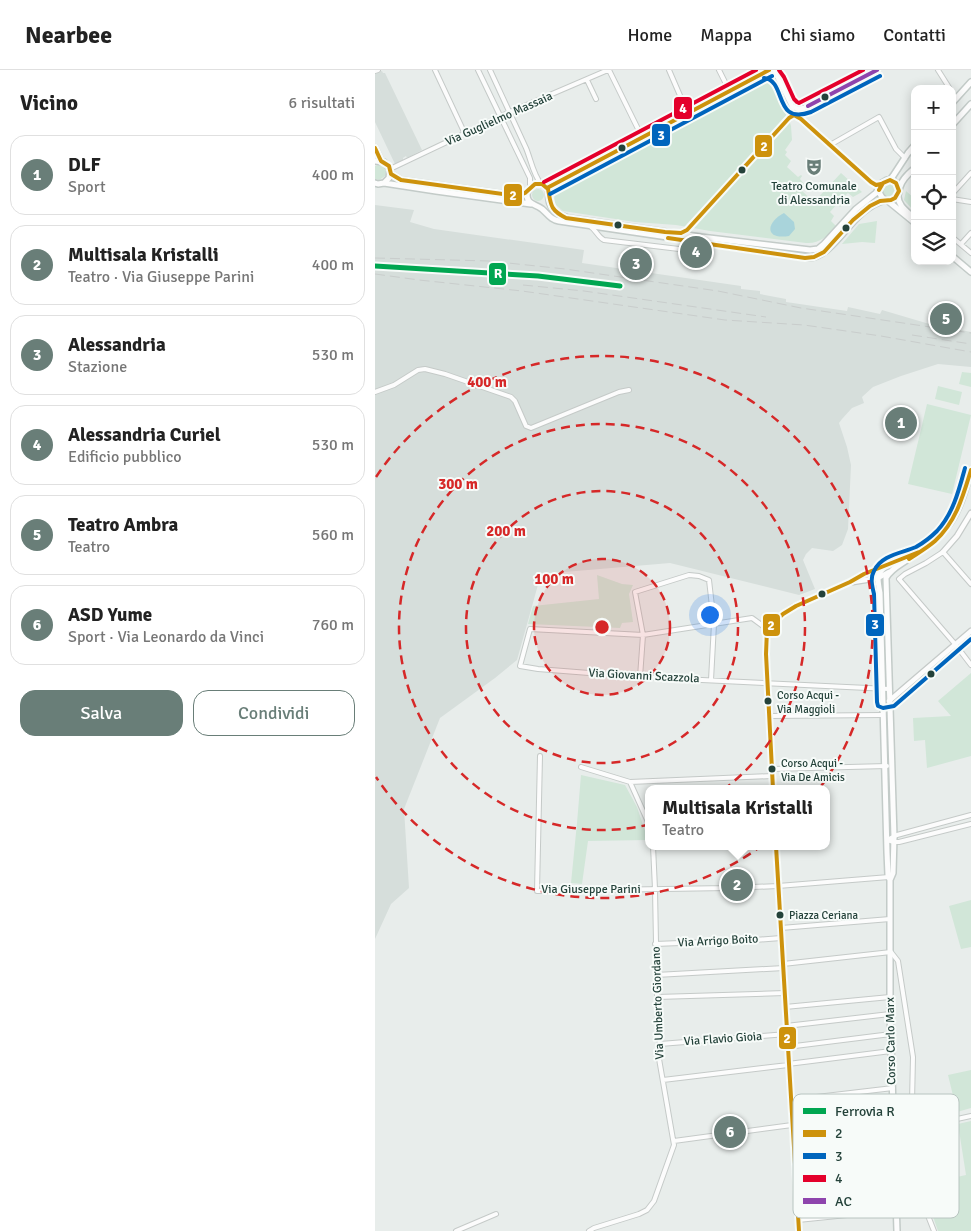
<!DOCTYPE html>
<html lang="it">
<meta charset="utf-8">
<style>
:root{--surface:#fff;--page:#f2f2f2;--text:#222;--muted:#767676;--line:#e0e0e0;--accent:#697e78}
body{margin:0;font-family:Signika,sans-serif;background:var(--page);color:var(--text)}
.controls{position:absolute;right:15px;top:15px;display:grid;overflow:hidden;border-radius:10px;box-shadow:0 2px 12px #0003}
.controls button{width:45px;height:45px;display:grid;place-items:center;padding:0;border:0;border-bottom:1px solid var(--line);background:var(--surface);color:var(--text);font:25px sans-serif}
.you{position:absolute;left:334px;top:544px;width:18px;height:18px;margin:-12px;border:4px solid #fff;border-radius:50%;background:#1a73e8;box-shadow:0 0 0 8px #1a73e833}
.badge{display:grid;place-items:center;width:32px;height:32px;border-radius:50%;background:var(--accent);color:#fff;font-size:16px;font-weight:700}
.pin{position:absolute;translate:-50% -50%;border:2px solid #fff;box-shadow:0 1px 5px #0006}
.popup{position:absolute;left:270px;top:715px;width:185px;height:65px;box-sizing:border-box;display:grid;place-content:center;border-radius:10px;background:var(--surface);filter:drop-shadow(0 1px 4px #0005);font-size:16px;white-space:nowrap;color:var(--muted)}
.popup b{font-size:19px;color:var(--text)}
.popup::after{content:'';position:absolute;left:50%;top:100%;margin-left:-10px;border:10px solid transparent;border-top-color:var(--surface)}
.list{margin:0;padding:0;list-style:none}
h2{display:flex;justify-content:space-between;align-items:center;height:65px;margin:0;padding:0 20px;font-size:21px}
h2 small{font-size:16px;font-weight:400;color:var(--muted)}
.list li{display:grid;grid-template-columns:32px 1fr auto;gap:15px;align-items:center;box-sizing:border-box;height:80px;margin:0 10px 10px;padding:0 10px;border:1px solid var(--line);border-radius:15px}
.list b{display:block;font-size:19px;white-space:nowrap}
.list p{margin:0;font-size:16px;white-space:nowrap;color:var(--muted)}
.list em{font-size:16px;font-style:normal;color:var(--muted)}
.actions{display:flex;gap:10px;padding:15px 20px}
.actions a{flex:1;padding:11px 0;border:1px solid var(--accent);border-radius:15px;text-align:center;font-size:18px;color:var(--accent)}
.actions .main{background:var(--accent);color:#fff}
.icon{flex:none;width:28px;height:28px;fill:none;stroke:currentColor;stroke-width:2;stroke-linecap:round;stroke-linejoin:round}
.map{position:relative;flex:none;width:596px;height:1161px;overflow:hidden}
header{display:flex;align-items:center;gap:30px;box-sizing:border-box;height:70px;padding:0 25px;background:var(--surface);border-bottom:1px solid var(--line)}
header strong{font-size:24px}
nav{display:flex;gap:28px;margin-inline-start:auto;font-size:18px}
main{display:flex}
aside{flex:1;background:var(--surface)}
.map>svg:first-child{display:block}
.built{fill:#d6dedb}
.green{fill:#d1e6d8}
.water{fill:#a9d4db}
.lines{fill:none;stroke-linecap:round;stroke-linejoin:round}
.minor-casing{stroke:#c5cac8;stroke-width:6}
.tertiary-casing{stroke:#c5cac8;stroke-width:7}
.secondary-casing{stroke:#c3cbc8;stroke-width:8}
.minor{stroke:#fcfcfc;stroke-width:4}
.tertiary{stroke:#fcfcfc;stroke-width:4.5}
.secondary{stroke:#fcfcfc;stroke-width:5}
.rail{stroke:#c9cdcc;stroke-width:1;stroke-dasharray:10 5;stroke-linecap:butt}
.bus-1-casing{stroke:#f7fbf9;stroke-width:8}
.bus-2-casing{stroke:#f7fbf9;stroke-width:8}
.bus-3-casing{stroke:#f7fbf9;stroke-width:8}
.bus-4-casing{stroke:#f7fbf9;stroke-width:8}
.bus-1{stroke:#cd920c;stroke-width:4}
.bus-2{stroke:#0065bd;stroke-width:4}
.bus-3{stroke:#e4002b;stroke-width:4}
.bus-4{stroke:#8e44ad;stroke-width:4}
.rail-1-casing{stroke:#f7fbf9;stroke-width:9}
.rail-1{stroke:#00a651;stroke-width:5}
.ring{fill:none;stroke:#d62828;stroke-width:2.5;stroke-dasharray:9 6}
.bus-dot{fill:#24423a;stroke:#f7fbf9;stroke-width:2}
.labels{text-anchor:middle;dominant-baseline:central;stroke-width:4;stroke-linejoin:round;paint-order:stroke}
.bus-label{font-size:11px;fill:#24423a;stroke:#f7fbf9;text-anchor:start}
.street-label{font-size:12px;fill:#24423a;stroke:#f7fbf9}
.poi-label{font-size:12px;fill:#24423a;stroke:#f7fbf9}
.key{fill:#f7fbf9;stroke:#b8c4c0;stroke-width:1}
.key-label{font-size:14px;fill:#24423a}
.centre{fill:#d62828;stroke:#f7fbf9;stroke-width:2.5}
.ring-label{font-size:15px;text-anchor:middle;font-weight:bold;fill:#d62828;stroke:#f7fbf9;stroke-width:4;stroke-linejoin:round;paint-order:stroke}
.line-badge{stroke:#f7fbf9;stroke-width:2}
.badge-label{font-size:14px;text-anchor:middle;font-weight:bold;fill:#fff}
</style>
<header>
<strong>Nearbee</strong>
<nav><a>Home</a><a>Mappa</a><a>Chi siamo</a><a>Contatti</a></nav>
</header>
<main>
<aside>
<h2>Vicino<small>6 risultati</small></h2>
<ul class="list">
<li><span class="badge">1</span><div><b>DLF</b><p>Sport</p></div><em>400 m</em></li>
<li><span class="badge">2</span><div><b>Multisala Kristalli</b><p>Teatro · Via Giuseppe Parini</p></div><em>400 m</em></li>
<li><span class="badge">3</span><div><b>Alessandria</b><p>Stazione</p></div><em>530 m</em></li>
<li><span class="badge">4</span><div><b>Alessandria Curiel</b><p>Edificio pubblico</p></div><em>530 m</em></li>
<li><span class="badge">5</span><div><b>Teatro Ambra</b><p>Teatro</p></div><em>560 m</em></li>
<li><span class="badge">6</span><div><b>ASD Yume</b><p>Sport · Via Leonardo da Vinci</p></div><em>760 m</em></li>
</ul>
<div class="actions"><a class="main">Salva</a><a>Condividi</a></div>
</aside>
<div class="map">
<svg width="596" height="1161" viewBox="0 0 596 1161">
<rect width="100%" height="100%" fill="#e8edeb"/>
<path class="built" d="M7,1L8,3H10L47,80L32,88L31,86L28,88V90L20,94L0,52V4Z
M0,135L39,140L35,152L59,159L209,180L207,193L366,216V219L385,221V224L411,229V232L472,241L473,237L505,244L507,240L551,253L596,262V297L563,294L526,306L498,317L487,327L489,333L477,338L467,349L464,353L472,377L476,395L473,459L467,475L458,481L437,478L431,484L428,490L440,519L424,525L295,493L166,504L142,590L120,608L65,648L29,739L34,818L16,834L0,869Z"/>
<path class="green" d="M390,8H392L395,10L410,37L416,56L417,70L410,80L412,82L410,85L416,91L412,97L423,107L426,105L427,106L425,109L430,115L426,120L439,132L466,103L487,122L478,127L473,123L465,130L469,134L465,137L462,134L455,142L459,146L456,151L462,157C452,166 444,174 431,173L335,161L301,155L260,152L188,141L181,135C178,128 179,122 185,117Z
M3,95L8,96L11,101L10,106L4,110L0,109V96Z
M507 120a7 7 0 1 1 14 0a7 7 0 1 1-14 0Z
M157 125a6 6 0 1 1 12 0a6 6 0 1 1-12 0Z
M531,121L540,129V142L529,130Z
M502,151L500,173L487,172L467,174L484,154Z
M587,302L596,303V317L584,314Z
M563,316L587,322L584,335L560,329Z
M552,334L596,345L577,424L533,414Z
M222,505L247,514L258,515L254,524L258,552L247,553L245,558L153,554L158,536L224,529Z
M596,603V686L552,698L550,670L539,671L538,648L576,646L563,631Z
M206,705L250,715L262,737L273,770L213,771L207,814L196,813L202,753Z
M596,830V877L586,879L574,836Z
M596,1000V1038L582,1042L573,1005Z
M596,1051V1161H563L554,1135L545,1115L591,1105L583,1054Z"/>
<path class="water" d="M409,143L419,152L420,159L414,166C390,170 390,153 409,143Z"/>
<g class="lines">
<g class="minor-casing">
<path id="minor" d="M60,0L90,64
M103,0L155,108V117
M115,0C127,26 139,52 151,78C156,90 158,104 166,114
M234,0L267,67
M294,0L313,44
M344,0L355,22
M563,0L575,19
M0,1L3,0
M212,10L221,29
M455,75L504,47L521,79L530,88
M15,99L135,42L233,0
M577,124L596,103
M577,129L596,132
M215,156C221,160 223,167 229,170L304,179C311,179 312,173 319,172
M304,163L308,162L312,160L418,45L426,49L496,112L501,115L506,114
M577,167L596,183
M586,174L596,163
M0,322L19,315L43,300L50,299L70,304L136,327L140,331L151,356L156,358L244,322L254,320
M596,514L568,482L551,493L530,504L524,509L580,574L596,595
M392,559L377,548L268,565L155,559L145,596L163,599L265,607L514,619
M265,607L268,565L260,522L314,505L324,506L334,510L339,554L336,610
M394,646L508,645
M165,686L162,821L353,818L403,816L514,807
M206,697L255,712L273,752
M397,699L512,696
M255,712L397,706
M512,770L522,765L596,745
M512,770L519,772H524L596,754
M350,776H401
M406,858L515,849
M280,874L380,870L406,868
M408,894L516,882L523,891L538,987L537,1032L528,1061L537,1105L559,1161
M281,905L409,898
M282,927L410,923
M410,937L515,927
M411,956L515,944
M285,974L412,964
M412,977L516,964
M413,994L516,981
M288,1010L413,995
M416,1030L518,1018
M528,1061L596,1046
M299,1071L417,1055
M419,1075L519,1063
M423,1150L521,1140
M81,1161L121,1144
M214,1161L219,1158L264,1144L272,1140L279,1131L299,1075L283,983L285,974L283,961L282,927L280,819L278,776"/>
</g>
<g class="tertiary-casing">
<path id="tertiary" d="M399,0L417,36
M417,36L423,39L429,38L502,0
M414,48L417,40V36
M172,118L394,0
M568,482L582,466L596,443
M478,512L503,508L514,502
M514,631L596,561
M398,719L391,584L392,559L408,544L418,537L475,512L489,504L510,496
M401,776L424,1161"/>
</g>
<g class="secondary-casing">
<path id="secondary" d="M577,33L596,12
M577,55L596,34
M0,78L6,91
M0,91L9,92L15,99L14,108L9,113
M16,104L26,110L143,126C146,125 148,126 151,123C156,119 160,109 170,116C175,120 173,124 174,130C175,139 185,146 193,148L326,167L435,180L443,179L449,174L481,139L501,123L507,113L512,110H517L521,113L524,118
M515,110L518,106L533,83L540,75
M0,113L3,114L9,113L61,121L156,134
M504,120C505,128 513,135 521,128C525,124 523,121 525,117C527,109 534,103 540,98
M152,122C151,135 159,133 167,139C174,145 175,149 184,151L434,188C461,186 477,138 510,130
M523,126C523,136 533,142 540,149
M513,131L540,153
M577,186L596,202
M543,482C579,460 585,438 596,400
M515,810L518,803L519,767L511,508C516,498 527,494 536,487
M522,1161L515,944V810L513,805L512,782L505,523C504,518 503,512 503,507C505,494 533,486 544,482"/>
</g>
<use href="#minor" class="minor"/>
<use href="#tertiary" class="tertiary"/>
<use href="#secondary" class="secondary"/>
<path class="rail" d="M0,188L114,191L190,199L343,221L426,238L596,263
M61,197L183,205
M0,204L44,210L147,221L350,250L429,255L506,266L596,282
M148,215L209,221L391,247
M537,265L596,274"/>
<g class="bus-1-casing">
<path id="bus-1" d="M0,78L6,91L14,96L16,104L26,110L143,126L150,123L160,114H167L173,119C176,135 175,140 191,148L290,162L306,163L312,160L414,48L419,45L426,49L496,112L501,115L506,114
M172,118L394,0
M293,168L430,188L439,187L449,182L478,150L495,136L505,131L516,130L520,128L524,121L521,113L515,110L508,113L504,120
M534,489C543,483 552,478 560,471C581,452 588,426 596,400
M398,719L391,584L392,559L408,544L421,536L475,512L489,504L544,482
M401,776L424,1161"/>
</g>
<g class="bus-2-casing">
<path id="bus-2" d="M389,8C412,10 398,56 436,42L505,6
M175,124L397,6
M590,398C584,420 578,444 562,461C556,467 548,473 541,477C527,483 506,485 499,501C495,508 497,516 499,524L502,632L503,636L508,638L519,636L596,569"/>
</g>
<g class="bus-3-casing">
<path id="bus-3" d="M404,0L409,7L419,29L422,32L424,33L488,0
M169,112L381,0"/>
</g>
<g class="bus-4-casing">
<path id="bus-4" d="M433,36L502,0"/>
</g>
<use href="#bus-1" class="bus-1"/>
<use href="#bus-2" class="bus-2"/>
<use href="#bus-3" class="bus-3"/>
<use href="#bus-4" class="bus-4"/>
<g class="rail-1-casing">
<path id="rail-1" d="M0,196L163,206L245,216"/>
</g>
<use href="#rail-1" class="rail-1"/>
</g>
<circle cx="227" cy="557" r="68" fill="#d62828" fill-opacity=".12"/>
<g class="ring">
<circle cx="227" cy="557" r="68"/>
<circle cx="227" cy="557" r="136"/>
<circle cx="227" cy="557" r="203"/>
<path d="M1 407A271 271 0 1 1 1 707"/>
</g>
<defs>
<g id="theatre-bare" transform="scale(1.35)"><path d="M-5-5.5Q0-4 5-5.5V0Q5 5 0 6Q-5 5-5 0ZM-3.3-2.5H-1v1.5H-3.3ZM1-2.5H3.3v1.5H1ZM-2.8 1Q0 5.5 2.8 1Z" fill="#697e78" stroke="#f7fbf9" stroke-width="2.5" paint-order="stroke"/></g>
</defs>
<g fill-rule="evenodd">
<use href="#theatre-bare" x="439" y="97"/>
</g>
<g class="bus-dot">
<circle cx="450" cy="27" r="4.5"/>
<circle cx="247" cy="78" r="4.5"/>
<circle cx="367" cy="100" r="4.5"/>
<circle cx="243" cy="155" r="4.5"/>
<circle cx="471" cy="158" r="4.5"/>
<circle cx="447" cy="524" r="4.5"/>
<circle cx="556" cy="604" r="4.5"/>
<circle cx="393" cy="631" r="4.5"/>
<circle cx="397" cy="699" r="4.5"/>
<circle cx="405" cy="845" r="4.5"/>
</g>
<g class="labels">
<g class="bus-label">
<text x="402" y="625">Corso Acqui -<tspan x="402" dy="14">Via Maggioli</tspan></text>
<text x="406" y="693">Corso Acqui -<tspan x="406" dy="14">Via De Amicis</tspan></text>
<text x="414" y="845">Piazza Ceriana</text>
</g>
<g class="street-label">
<text transform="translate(124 49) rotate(-24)">Via Guglielmo Massaia</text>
<text transform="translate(269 606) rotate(3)">Via Giovanni Scazzola</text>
<text x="216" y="819">Via Giuseppe Parini</text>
<text transform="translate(343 871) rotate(-3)">Via Arrigo Boito</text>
<text transform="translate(283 933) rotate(-92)">Via Umberto Giordano</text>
<text transform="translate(348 969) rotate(-4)">Via Flavio Gioia</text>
<text transform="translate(516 971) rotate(-91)">Corso Carlo Marx</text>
</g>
<g class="poi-label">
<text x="439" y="116">Teatro Comunale<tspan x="439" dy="14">di Alessandria</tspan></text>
</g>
</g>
<rect x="418" y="1024" width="166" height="124" rx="8" class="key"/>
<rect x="428" y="1038" width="23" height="6" fill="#00a651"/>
<rect x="428" y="1060" width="23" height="7" fill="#cd920c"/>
<rect x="428" y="1083" width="23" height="6" fill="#0065bd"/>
<rect x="428" y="1105" width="23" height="7" fill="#e4002b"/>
<rect x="428" y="1128" width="23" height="6" fill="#8e44ad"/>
<g class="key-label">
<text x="460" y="1046">Ferrovia R</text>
<text x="460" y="1068">2</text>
<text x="460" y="1091">3</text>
<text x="460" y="1113">4</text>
<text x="460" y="1136">AC</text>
</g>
<circle cx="227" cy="557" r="8" class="centre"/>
<g class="ring-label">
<text x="112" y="317">400 m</text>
<text x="83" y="419">300 m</text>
<text x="131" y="466">200 m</text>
<text x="179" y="514">100 m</text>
</g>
<g class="line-badge">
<rect x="298" y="26" width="20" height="24" rx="5" fill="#e4002b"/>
<rect x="276" y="53" width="20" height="24" rx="5" fill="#0065bd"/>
<rect x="379" y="64" width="19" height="24" rx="5" fill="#cd920c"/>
<rect x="128" y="113" width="20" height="24" rx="5" fill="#cd920c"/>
<rect x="113" y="192" width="19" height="24" rx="5" fill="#00a651"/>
<rect x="490" y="543" width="20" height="24" rx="5" fill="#0065bd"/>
<rect x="387" y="543" width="19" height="24" rx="5" fill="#cd920c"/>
<rect x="403" y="956" width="19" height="24" rx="5" fill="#cd920c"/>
</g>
<g class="badge-label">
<text x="308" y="43">4</text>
<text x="286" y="70">3</text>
<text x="389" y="81">2</text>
<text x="138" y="130">2</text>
<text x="123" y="208">R</text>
<text x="500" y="559">3</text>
<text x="396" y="560">2</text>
<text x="412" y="973">2</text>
</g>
</svg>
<div class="controls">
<button>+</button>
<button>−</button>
<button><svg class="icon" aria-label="locate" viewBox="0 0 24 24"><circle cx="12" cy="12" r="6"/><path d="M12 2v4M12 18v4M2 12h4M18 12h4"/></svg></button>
<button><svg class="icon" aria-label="layers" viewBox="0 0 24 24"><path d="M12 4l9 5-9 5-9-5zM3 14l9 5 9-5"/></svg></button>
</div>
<div class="you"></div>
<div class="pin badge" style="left:526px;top:353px">1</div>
<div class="pin badge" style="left:362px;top:815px">2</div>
<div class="popup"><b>Multisala Kristalli</b>Teatro</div>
<div class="pin badge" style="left:261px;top:194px">3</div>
<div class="pin badge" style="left:321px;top:182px">4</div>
<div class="pin badge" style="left:571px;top:249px">5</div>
<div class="pin badge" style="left:355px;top:1062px">6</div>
</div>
</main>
